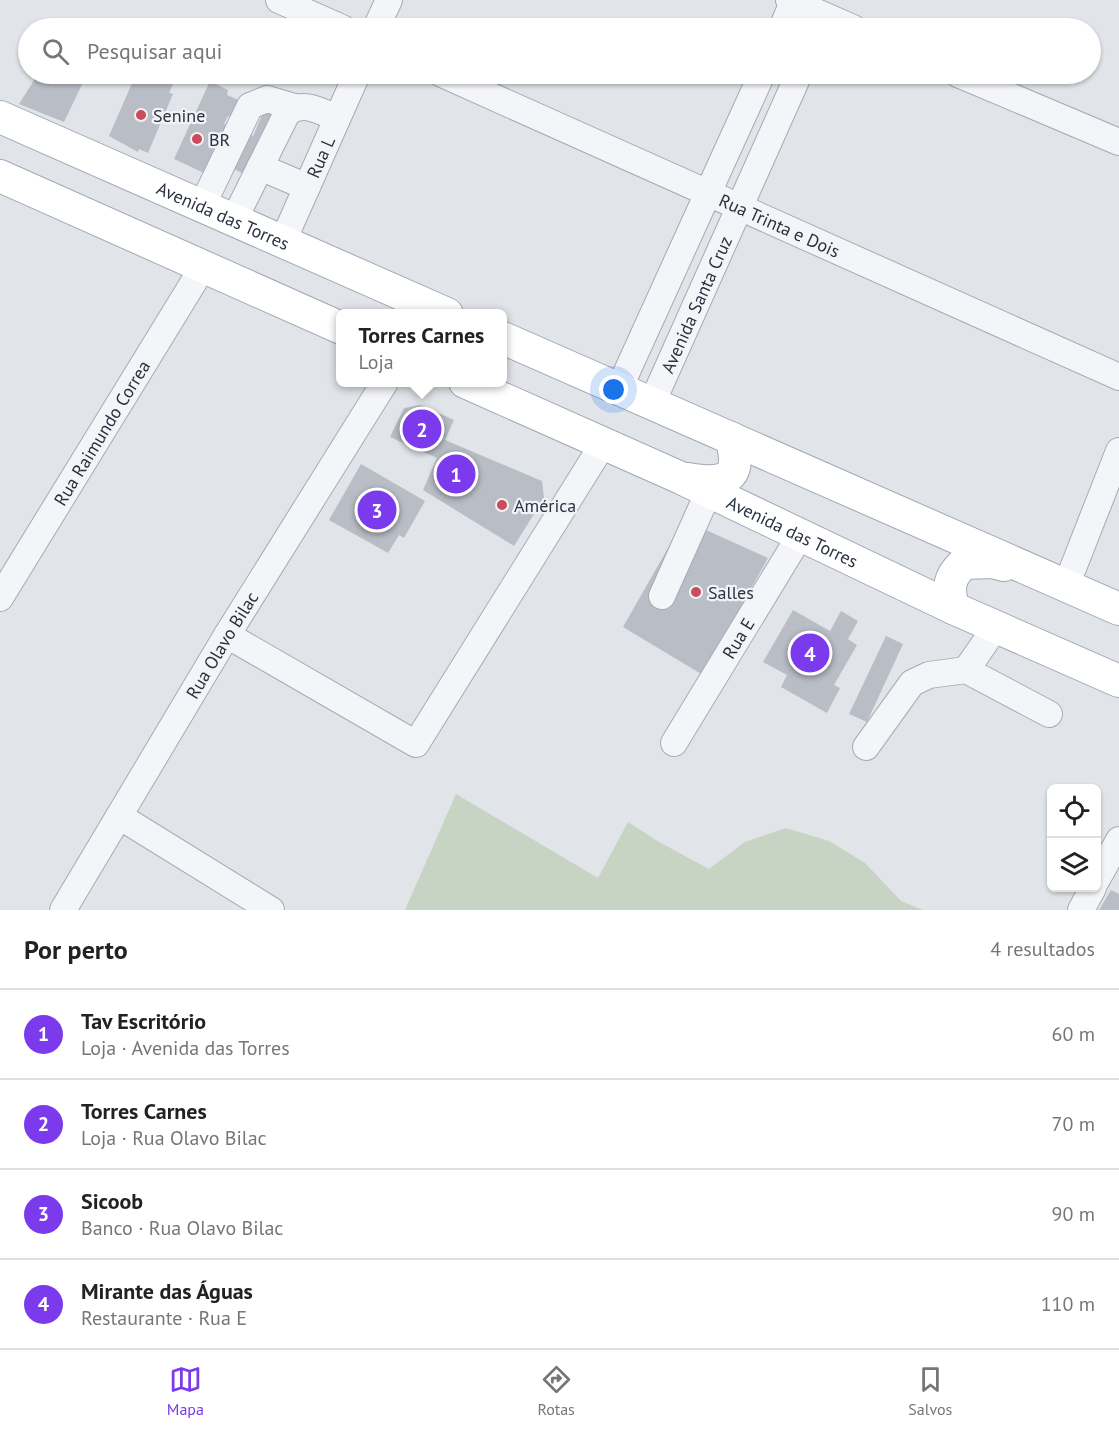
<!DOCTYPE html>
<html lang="pt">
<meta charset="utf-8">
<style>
:root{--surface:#fff;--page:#f2f2f2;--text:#222;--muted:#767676;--line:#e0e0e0;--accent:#7c3aed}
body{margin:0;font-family:"PT Sans",sans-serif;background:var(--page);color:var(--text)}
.controls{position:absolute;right:18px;bottom:18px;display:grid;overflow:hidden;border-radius:9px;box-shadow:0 2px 4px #0004}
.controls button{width:54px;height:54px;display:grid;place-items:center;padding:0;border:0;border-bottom:2px solid var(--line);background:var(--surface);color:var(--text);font:30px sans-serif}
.you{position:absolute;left:614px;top:390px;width:21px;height:21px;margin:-15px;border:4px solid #fff;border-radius:50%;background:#1a73e8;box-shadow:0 0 0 9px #1a73e833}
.badge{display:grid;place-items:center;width:39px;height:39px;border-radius:50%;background:var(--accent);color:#fff;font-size:20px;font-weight:700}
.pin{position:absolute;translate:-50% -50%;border:3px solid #fff;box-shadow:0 2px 6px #0006}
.popup{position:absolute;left:336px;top:309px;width:171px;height:78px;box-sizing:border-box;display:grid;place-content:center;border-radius:9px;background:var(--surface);filter:drop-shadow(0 2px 4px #0005);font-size:20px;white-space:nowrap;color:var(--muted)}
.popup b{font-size:22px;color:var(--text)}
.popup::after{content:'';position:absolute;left:50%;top:100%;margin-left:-12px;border:12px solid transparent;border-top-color:var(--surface)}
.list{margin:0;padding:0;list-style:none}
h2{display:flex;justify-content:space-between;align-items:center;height:78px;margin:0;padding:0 24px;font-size:26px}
h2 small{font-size:20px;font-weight:400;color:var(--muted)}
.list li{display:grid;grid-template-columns:39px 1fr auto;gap:18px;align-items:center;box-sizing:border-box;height:90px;padding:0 24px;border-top:2px solid var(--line)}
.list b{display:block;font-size:22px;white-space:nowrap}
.list p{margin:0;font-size:20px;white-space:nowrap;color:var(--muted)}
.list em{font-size:20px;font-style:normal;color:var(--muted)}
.icon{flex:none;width:33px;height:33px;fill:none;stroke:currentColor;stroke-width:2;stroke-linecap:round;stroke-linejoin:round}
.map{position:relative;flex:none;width:1119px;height:910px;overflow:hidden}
.search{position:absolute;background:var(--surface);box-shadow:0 2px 4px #0004;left:18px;right:18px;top:18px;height:66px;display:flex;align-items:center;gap:15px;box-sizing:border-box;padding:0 21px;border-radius:33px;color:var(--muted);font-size:22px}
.sheet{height:438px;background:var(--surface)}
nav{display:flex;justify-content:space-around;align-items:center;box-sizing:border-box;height:84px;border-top:2px solid var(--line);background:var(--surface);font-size:16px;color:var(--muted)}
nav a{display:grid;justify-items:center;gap:3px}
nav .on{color:var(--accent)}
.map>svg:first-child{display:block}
.green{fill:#c7d3c3}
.building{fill:#b9bdc6}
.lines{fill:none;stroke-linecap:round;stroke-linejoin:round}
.minor-casing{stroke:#a6abb3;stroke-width:28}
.major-casing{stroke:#a1a8b5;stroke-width:34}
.minor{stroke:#f4f5f8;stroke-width:26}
.major{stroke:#fff;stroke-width:32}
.poi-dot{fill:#ca4b5b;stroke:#f1f3f7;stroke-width:2}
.labels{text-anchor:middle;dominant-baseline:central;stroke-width:4.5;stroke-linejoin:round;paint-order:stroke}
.poi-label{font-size:18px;fill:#2a3241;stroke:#f1f3f7;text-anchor:start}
.street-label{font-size:18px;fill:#2a3241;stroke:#f1f3f7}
</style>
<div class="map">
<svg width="1119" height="910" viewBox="0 0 1119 910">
<rect width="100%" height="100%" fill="#e1e4e9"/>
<path class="green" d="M456,794L598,878L628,822L659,842L709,869L745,842L786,828L829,841L865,863L901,901L923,910H405Z"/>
<path class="building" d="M38,74H87L64,122L19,104Z
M136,74H163L175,79L169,93L173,94L148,153L139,149L138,152L109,136Z
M210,81L228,90L227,95L241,101L233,118L228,116L224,124L253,136L267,104L293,116L263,184L211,157L204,173L174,159Z
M421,405L454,420L445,440L542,481L544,498L514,546L423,490L437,458L390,437L404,408Z
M361,464L425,501L404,538L399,535L388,553L329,520Z
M684,520L768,558L703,675L623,627Z
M793,610L830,631L841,611L858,621L848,639L857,645L834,685L840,688L827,713L781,687L787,675L763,662Z
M886,636L903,644L867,722L849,714Z
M1111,890L1119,894V910H1099Z"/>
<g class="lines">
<g class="minor-casing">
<g id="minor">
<path d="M279,0L342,28"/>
<path d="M789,0L853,28"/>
<path d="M376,28L389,0"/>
<path d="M782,28L794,0"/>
<path id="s1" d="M442,74L1119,377"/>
<path d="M958,74L1119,142"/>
<path d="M260,167L307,187"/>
<path d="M202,206L250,106L267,99L294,107"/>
<path d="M234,220L287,113C303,100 320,111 337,118"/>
<path id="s2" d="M283,241L357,74"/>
<path d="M619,389L762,74"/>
<path id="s3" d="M652,403L799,74"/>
<path d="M1066,586L1119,451"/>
<path d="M662,596L709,491"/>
<path id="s4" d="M0,598L203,267"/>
<path d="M227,635L416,744L603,444"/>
<path d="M966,670L996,627"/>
<path id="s5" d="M674,743L801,534"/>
<path d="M866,747L912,683L929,675L966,670L1049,714"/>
<path d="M119,816L271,910"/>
<path d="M1096,881L1119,840"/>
<path id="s6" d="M63,910L227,635L385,382"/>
<path d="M1081,910L1093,888"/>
</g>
</g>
<g class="major-casing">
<g id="major">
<path id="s7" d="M0,117L447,314"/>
<path d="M0,176L341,328"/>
<path d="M503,338L1119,609"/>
<path id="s8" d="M465,382L681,478L953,608L1119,681"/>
<path d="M688,479C724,485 744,480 731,438"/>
<path d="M953,608C948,587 948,578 964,563L993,562L1004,565"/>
</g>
</g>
<use href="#minor" class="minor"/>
<use href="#major" class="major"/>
</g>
<g class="poi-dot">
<circle cx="141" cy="115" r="6"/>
<circle cx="197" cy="139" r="6"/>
<circle cx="502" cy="505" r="6"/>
<circle cx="696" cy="592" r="6"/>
</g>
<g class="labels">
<g class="poi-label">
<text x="153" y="115">Senine</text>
<text x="209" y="139">BR</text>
<text x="514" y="505">América</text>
<text x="708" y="592">Salles</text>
</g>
<g class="street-label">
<text stroke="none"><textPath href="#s2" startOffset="92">Rua L</textPath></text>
<text stroke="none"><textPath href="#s7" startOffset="244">Avenida das Torres</textPath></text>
<text stroke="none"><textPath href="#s1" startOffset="370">Rua Trinta e Dois</textPath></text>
<text stroke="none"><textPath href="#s3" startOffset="108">Avenida Santa Cruz</textPath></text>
<text stroke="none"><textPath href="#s4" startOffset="194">Rua Raimundo Correa</textPath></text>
<text stroke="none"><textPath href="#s8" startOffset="360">Avenida das Torres</textPath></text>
<text stroke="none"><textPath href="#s5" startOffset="123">Rua E</textPath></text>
<text stroke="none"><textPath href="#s6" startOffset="309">Rua Olavo Bilac</textPath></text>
</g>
</g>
</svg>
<div class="controls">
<button><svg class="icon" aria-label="locate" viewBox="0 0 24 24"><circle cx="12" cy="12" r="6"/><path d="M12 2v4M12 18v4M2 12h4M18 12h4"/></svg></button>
<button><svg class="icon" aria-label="layers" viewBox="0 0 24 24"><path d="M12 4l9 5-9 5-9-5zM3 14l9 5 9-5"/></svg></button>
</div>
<div class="you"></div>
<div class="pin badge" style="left:456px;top:474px">1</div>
<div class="pin badge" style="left:422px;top:429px">2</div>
<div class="popup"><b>Torres Carnes</b>Loja</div>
<div class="pin badge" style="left:377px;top:510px">3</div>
<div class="pin badge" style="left:810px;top:653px">4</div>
<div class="search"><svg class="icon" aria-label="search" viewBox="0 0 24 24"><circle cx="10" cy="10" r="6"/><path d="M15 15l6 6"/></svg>Pesquisar aqui</div>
</div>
<section class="sheet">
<h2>Por perto<small>4 resultados</small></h2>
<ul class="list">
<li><span class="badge">1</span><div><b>Tav Escritório</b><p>Loja · Avenida das Torres</p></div><em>60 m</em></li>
<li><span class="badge">2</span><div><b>Torres Carnes</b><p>Loja · Rua Olavo Bilac</p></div><em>70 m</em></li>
<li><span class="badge">3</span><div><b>Sicoob</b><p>Banco · Rua Olavo Bilac</p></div><em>90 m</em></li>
<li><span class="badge">4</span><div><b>Mirante das Águas</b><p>Restaurante · Rua E</p></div><em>110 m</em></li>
</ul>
</section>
<nav>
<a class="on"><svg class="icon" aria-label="map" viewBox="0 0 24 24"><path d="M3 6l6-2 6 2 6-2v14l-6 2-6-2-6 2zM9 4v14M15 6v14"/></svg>Mapa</a>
<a><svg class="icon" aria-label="directions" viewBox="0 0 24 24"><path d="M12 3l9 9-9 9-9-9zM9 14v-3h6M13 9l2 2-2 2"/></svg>Rotas</a>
<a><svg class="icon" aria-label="saved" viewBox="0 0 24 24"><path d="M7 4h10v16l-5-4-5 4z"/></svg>Salvos</a>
</nav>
